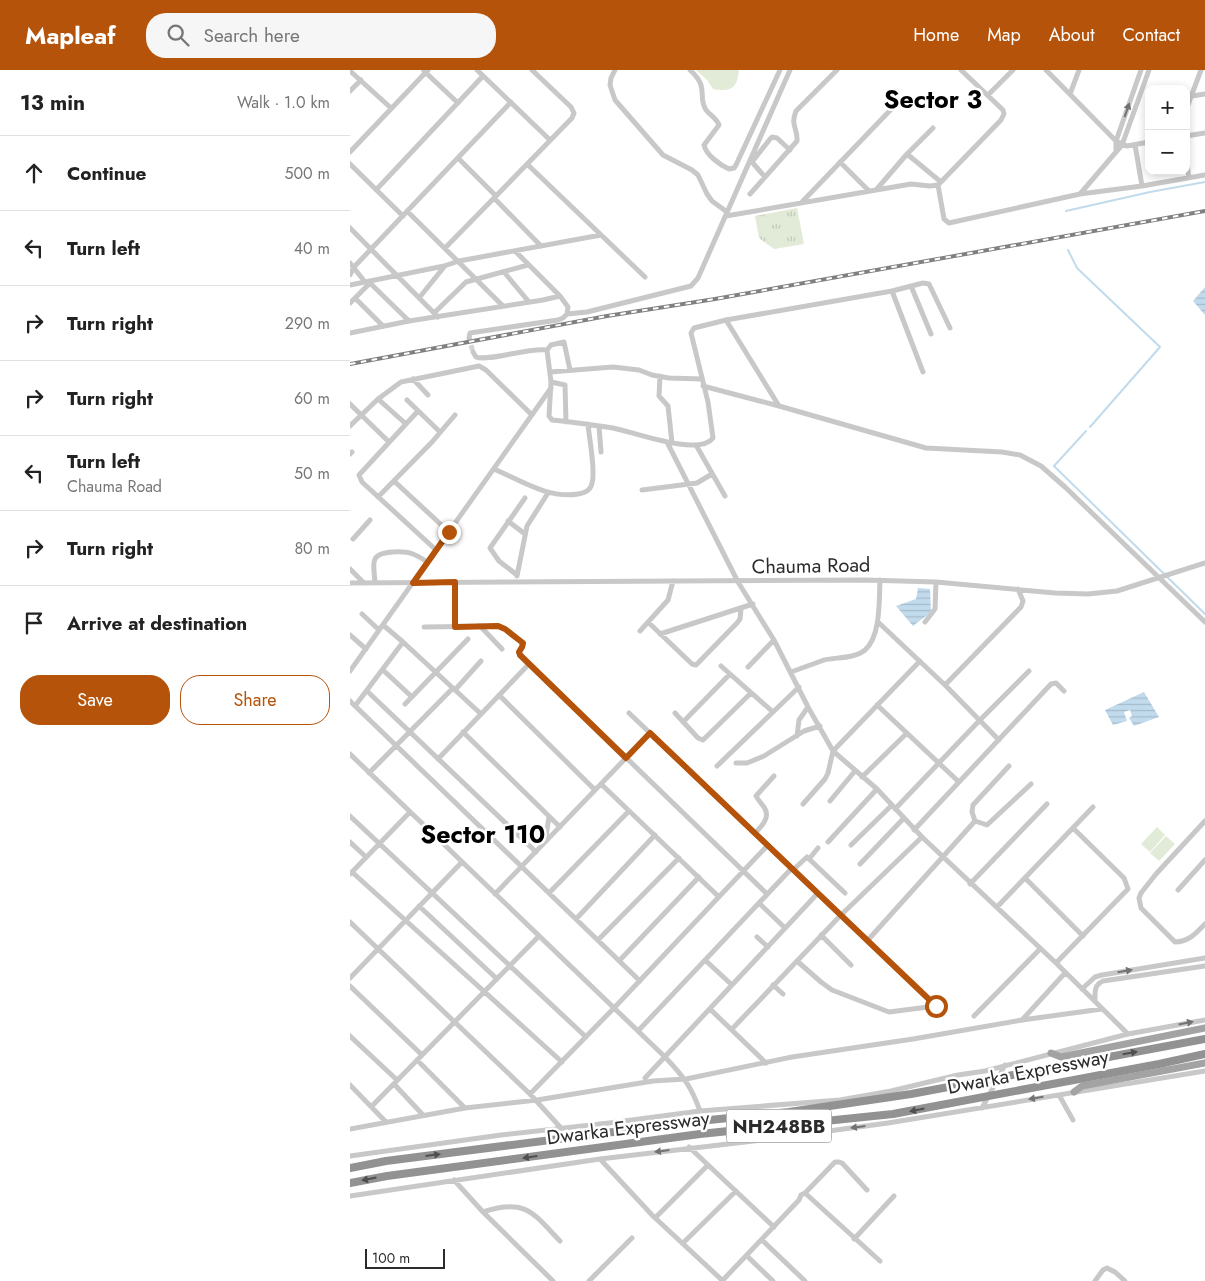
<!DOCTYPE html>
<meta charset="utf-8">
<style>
:root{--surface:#fff;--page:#f6f6f6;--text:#222;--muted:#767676;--line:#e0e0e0;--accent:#b45309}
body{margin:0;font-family:Jost,sans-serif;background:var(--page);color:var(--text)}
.controls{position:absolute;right:15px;top:15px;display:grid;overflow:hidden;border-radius:10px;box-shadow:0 2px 8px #0003}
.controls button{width:45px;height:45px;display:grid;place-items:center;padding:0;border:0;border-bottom:1px solid var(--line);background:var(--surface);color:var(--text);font:25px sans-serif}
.scale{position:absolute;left:15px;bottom:12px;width:80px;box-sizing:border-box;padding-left:5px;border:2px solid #2b2b2b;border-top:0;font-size:14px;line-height:18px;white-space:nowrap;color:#2b2b2b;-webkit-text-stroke:4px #fff;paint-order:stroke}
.stop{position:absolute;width:15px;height:15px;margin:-11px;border:4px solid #b45309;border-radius:50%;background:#fff}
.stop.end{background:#b45309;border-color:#fff;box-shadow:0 1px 5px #0008}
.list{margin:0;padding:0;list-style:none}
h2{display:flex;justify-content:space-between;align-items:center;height:65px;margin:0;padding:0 20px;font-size:21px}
h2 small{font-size:16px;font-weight:400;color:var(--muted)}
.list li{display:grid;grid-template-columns:32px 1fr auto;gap:15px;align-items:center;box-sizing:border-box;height:75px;padding:0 20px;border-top:1px solid var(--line)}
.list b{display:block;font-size:19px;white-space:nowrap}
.list p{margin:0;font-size:16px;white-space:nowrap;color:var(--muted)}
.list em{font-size:16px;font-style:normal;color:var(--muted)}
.actions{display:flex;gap:10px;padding:15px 20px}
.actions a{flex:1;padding:11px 0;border:1px solid var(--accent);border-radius:20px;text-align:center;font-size:18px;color:var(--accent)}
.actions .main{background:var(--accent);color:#fff}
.icon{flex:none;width:28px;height:28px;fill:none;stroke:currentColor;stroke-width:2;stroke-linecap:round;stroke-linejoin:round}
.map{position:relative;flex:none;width:855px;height:1211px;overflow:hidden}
header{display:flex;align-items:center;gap:30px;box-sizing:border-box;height:70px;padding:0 25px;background:var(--accent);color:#fff}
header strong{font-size:24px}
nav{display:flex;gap:28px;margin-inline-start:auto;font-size:18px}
.search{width:350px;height:45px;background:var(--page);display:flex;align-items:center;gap:12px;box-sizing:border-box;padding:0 18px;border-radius:20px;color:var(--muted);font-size:19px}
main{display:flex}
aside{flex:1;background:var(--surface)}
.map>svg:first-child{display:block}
.grass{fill:#e1ebd7}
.park{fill:url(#park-tufts)}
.water{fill:url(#water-rules)}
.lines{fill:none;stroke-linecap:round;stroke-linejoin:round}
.stream{stroke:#c1dbed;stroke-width:2}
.minor-tunnel{stroke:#d5d5d5;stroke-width:5;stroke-dasharray:5 2.5;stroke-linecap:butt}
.minor{stroke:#c8c8c8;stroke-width:5}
.major{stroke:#a3a3a3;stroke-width:7}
.rail-casing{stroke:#808080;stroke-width:4}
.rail{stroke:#fff;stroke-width:2;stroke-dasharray:5.5;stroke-linecap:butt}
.highway-bridge{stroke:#929292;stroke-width:8}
.oneway{fill:#727272}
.oneway2{fill:#4f4f4f}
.route{stroke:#b45309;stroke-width:6}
.labels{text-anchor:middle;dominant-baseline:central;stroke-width:5;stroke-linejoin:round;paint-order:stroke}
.shield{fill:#fff;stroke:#6b6b6b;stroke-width:1}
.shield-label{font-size:19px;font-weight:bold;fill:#2b2b2b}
.street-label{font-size:20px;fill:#2b2b2b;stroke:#fff}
.district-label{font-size:25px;font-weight:bold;fill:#000;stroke:#fff}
</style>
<header>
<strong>Mapleaf</strong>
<div class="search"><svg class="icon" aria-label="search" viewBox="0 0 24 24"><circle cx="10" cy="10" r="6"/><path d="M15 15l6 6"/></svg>Search here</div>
<nav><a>Home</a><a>Map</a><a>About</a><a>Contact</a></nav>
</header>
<main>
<aside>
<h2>13 min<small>Walk · 1.0 km</small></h2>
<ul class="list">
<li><svg class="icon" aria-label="ahead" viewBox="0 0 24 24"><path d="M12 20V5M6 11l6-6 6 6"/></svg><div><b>Continue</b></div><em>500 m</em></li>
<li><svg class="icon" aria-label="left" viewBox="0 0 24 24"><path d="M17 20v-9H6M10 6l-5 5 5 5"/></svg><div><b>Turn left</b></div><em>40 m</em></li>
<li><svg class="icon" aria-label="right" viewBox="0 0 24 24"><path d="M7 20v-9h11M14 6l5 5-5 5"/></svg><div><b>Turn right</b></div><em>290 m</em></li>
<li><svg class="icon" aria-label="right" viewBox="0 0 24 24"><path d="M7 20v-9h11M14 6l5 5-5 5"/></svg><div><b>Turn right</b></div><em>60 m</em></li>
<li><svg class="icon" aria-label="left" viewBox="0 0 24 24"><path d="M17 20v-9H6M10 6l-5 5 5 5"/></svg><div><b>Turn left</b><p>Chauma Road</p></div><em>50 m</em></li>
<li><svg class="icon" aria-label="right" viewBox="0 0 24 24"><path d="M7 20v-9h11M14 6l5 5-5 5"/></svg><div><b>Turn right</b></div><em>80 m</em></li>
<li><svg class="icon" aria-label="arrive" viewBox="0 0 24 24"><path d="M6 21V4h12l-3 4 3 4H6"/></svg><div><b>Arrive at destination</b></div></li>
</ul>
<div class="actions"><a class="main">Save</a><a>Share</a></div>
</aside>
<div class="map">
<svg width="855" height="1211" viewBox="0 0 855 1211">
<defs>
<pattern id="park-tufts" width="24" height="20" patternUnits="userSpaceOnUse" patternTransform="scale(1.25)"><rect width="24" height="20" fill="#e1ebd7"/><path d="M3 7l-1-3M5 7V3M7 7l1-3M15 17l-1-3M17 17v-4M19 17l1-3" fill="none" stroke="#c1cab9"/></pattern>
<pattern id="water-rules" width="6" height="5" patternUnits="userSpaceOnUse" patternTransform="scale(1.25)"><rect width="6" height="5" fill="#c1dbed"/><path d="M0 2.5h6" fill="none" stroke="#a6bccb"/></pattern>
</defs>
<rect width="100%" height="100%" fill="#fff"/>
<path class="grass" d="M346,0H389C387,19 381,22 363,19L357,10Z
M807,757L815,765L800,782L791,774Z
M816,766L825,774L809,791L800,783Z"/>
<path class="park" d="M447,138L454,174L424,179L409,168L405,146Z"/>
<path class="water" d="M855,217V245L843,231Z
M568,518L580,519L581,542L563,556L546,536L566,529Z
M794,622L809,647L784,656L779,648L782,646L780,640L774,642L777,651L763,655L755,640Z"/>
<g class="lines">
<path class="stream" d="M716,141L800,122L855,112
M718,180L727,198L810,277L740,357
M736,361L704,396L855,544"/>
<path class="minor-tunnel" d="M119,268L123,282"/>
<path class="minor" d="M127,0L200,70
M265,0L261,8L260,15L265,30L313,85L342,100L348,105L357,124L362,131L377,142
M340,0C360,18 347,26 356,40C360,45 367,49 369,55L354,75C356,85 370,95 379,99L384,98L386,95L430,0
M696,0L766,71L777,76L799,72
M0,1L41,38
M74,1L108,33
M0,21L11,10
M720,24L729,0
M638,25L663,0
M842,26L855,24
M836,40L851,0
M836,66L855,63
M785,75L792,116
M766,80V71L791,0
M0,82L78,0
M557,84L591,112
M836,87L839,108
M490,92L519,121
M0,94L53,146
M177,94L295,207
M415,107L402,92L420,69L422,67L427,68L440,80
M588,115L651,50L654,44L653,40L611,0
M26,120L133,6
M526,120L557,84L583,58
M400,124L447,71C448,58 440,56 446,41L487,0
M730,124L772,75L799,0
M146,126L222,48L224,43L221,37L182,0
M144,128L191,176
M452,132L551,29
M57,141L153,236
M376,146L561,114L580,116L588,115L594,149L599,153L730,124L792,116L855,105
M0,158L88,247
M95,178L146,126L108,88
M166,182L210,226L218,237L217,244
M0,193L15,212L20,213L59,251
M154,202L179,232
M0,205L4,197L161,32
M0,215L94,196L109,191L251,165
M561,216L581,264
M542,221L573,213L579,214L600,258
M5,228L33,256
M69,228L94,197
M0,233L20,213
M84,243L116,212L178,195
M376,250L429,336
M0,263L59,251L193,230L210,226
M119,268L120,263L208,250L213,248L217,244L237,242L341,216L348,208L440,0
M197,280L201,275L214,272L220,300
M123,282L126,287C138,292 179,277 197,280L201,312L199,346L202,350C223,352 243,355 263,358C284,362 349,387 363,368L358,332L341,263L344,258L376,250L542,221L573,302
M200,302L263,297L289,300L302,305L319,308L351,309
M310,306L309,326L318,336L322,373
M63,309L78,325
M201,312L215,315L216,352
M353,316L429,336L576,378L652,382L670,385L691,396L715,417L855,552
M28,329L56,354
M57,330L90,362
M0,334L39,372
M68,341L9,405L12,412L86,480
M0,356L28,329L51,312L129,296L136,300L182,345
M249,356L251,382
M317,372L388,512L424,570L458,637L483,681L527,719L572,767L706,893L778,964
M346,375L375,426
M0,384L2,382
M144,399C170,410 198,429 228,424C235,423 241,420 242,413C246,401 239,368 238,354
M44,411L99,462
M292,420L347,413L362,404
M28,427L82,372L105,345
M158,451L175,464
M3,469L20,450
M0,499L14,513
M167,505L149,491L140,478L175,428
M167,506L177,456L198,423
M105,512V557
M0,513L515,510L586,512L705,523L738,524L767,521L855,493
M25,513C25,506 22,495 25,489C29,480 55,481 63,484C68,486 73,489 77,492
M12,544L29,560
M298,552L342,594L346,595L387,553L390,549L391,539
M528,552L595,615L649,670
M575,552L585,539L586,512
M33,555L53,572L131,644
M130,556L152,579
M74,557L149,556L155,559L173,573V576L169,582L170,585L417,824
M290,561L318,530L323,511
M310,564L403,534
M0,565L16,579
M371,596L423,642
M398,597L424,570
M33,600L62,627
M0,601L201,318
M441,602C452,598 463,594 474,590C486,587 504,589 515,580C531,566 529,530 530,510
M595,615L671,537L673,531L668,519
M105,620L131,591
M17,621L186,782
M149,625L245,720
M0,631L290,911
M55,634L118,569
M527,635L609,712
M5,636L53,572
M279,643L586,936
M325,643L348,668L353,670L401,623
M333,652L380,604
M113,662L210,757
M447,666L449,650L458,637
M0,684L315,987C334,1007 341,1016 350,1041
M88,689L179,594
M386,693H397L414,686L454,661L470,656
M367,696L449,617
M19,703L103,618
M512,707L557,663
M251,714L369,827
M480,731L505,701
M453,734L475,709L478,703L483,681L570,591
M545,739L629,651L679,601
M0,746L236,967
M625,751L637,755L681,714
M855,751L806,804L791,823L789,828L791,838L825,872C839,872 846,863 855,854
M564,760L701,614L706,613L714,621
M405,763C412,756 421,747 414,737C411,733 408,730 406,726L424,706
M0,772L16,787
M195,772L199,747
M478,772L527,719
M501,775L542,735
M459,789L468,778
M510,794L554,748
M443,800L457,787L495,823
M2,802L212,992
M0,804L60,742
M675,808L733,866
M620,814L697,734
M828,820L855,790
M199,823L279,741
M145,824L300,663
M409,833L435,858
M69,836L147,909
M647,837L743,737
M226,849L305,765
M0,852L180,1024L211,1058
M471,865L501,895
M407,867L418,877
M248,870L329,788
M518,870L625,751L622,742L623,735L659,696
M355,890L382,915
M269,891L349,807
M447,891L471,912L482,920L539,942L586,936
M706,893L778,819L774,808L723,758
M0,908L112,792
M423,915L433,924
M0,916L72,985
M732,919L745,907L752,905L855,888
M745,931C745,922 744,915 753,911L855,896
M360,939L416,993
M624,946L690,879
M672,950L715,903
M382,959L491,845L572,767
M288,961L442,798
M0,966L47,1010
M67,990L115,1038
M295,1008L468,823
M44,1014L73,1045
M0,1015L36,1052
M180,1024L264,938L418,775
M709,1025L723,1050
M22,1036L189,866
M632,1038L655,995
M0,1059L115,1038L187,1030L303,1011L336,1009L442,987L563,969L672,950L752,939
M339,1077L424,1157
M0,1086L151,1065L259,1053L350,1041L490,1030L541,1021L608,1005L635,1001L778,964L855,950
M250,1089L303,1146L373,1211
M104,1110L133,1142L203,1211
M455,1123L530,1191
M0,1126L250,1089L412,1070L538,1053L855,1001
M133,1142C176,1128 183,1143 210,1171
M305,1148L358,1095
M504,1169L544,1126
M412,1170L455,1211
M333,1173L386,1121
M397,1186L423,1211
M239,1211L282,1168
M372,1211L449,1130L451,1125L455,1123L485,1092H489L492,1093L517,1120
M745,1211L753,1200L757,1198L765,1202L775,1211"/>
<path class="major" d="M701,983L711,987L855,958
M724,1022L732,1016L855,993"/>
<g class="rail-casing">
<path id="rail" d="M0,294L257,246L365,229L855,141"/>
</g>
<use href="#rail" class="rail"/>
<path class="highway-bridge" d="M0,1098L36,1091L349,1051L439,1042L561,1024L855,969
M0,1113L37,1106L350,1064L543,1044L809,994L855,984"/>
</g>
<defs><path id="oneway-solid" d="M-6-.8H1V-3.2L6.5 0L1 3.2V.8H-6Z" transform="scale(1.25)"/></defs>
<g class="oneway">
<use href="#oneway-solid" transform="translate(777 40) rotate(-71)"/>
<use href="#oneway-solid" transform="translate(775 901) rotate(-9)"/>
<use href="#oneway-solid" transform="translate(836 953) rotate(-11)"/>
<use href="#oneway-solid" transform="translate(686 1028) rotate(171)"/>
<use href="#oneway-solid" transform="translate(508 1057) rotate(173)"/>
<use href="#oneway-solid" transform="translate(312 1081) rotate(173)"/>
</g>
<g class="oneway2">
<use href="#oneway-solid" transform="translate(780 983) rotate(-10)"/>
<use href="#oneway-solid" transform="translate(567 1040) rotate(169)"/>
<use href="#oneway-solid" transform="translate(83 1085) rotate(-7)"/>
<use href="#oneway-solid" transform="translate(180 1087) rotate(172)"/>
<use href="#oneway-solid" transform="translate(19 1109) rotate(169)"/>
</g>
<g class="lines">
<path class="route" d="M99,462L63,513L105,512V557L148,556L155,559L173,573L172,577L169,582L170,585L276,688L300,663L586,936"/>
</g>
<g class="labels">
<rect class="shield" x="376.5" y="1039.5" width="105" height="33" rx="4"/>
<g class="shield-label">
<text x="429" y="1056">NH248BB</text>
</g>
<g class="street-label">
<text transform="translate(461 496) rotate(-1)">Chauma Road</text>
<text transform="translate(678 1002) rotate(-11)">Dwarka Expressway</text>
<text transform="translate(278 1058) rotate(-7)">Dwarka Expressway</text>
</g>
<g class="district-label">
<text x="583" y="29">Sector 3</text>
<text x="133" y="764">Sector 110</text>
</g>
</g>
</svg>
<div class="controls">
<button>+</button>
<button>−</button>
</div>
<div class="scale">100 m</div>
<div class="stop" style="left:586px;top:936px"></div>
<div class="stop end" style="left:99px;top:462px"></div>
</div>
</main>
